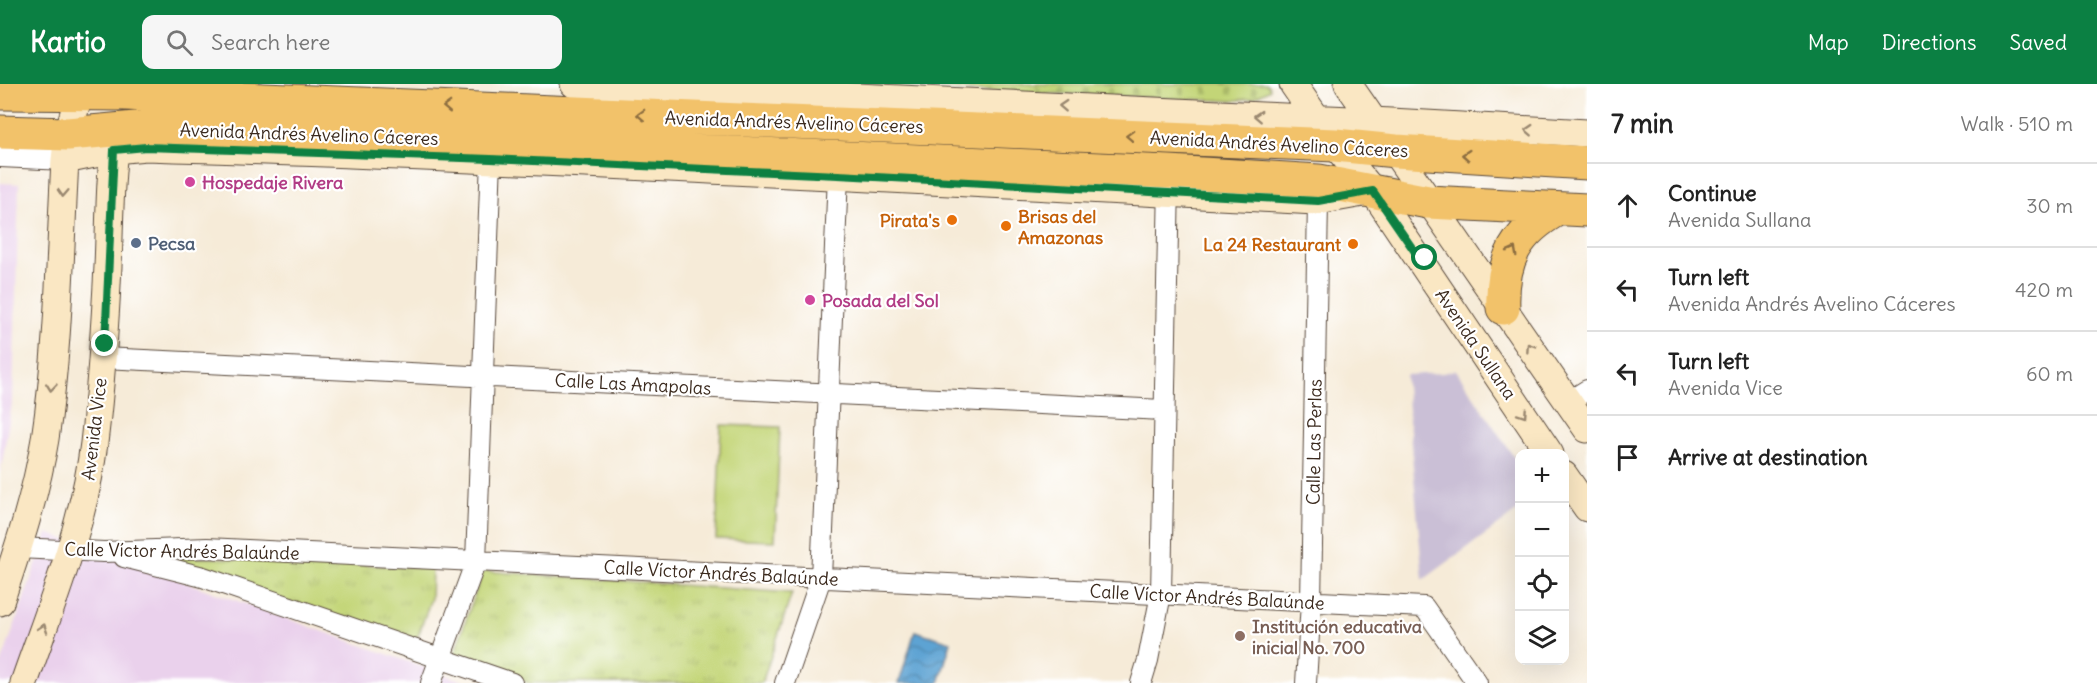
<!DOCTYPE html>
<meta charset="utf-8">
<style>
:root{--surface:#fff;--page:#f6f6f6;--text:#222;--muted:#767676;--line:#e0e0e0;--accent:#0b8043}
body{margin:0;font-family:Delius,sans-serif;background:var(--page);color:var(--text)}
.controls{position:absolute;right:18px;bottom:18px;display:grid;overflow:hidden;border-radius:12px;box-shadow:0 6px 24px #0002}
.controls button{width:54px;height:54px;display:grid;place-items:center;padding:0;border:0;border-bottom:2px solid var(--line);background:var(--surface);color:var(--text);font:30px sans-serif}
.stop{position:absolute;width:18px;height:18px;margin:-14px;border:4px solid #0b8043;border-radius:50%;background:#fff}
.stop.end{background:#0b8043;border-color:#fff;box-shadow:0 2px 6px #0008}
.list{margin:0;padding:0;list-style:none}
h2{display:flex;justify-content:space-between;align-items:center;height:78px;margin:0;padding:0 24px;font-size:26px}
h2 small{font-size:20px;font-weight:400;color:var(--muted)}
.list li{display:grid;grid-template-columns:39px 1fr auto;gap:18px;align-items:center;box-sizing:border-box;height:84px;padding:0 24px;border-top:2px solid var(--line)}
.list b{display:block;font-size:22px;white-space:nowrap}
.list p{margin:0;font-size:20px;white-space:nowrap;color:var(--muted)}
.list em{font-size:20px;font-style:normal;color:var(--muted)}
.icon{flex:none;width:33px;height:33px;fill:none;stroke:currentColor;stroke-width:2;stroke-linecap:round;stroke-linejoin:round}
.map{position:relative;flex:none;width:1587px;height:599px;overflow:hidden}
header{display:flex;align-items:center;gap:36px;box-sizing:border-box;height:84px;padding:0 30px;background:var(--accent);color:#fff}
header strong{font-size:28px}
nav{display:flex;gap:33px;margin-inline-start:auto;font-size:21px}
.search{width:420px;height:54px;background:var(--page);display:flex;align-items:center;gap:15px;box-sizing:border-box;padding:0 21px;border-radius:12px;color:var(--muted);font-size:22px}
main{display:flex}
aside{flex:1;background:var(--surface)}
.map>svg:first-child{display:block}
.built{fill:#ead1ec}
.industrial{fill:#cabfd6}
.grass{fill:#c3d577;stroke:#7f804a;stroke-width:1.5}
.cemetery{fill:url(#cemetery-stones);stroke:#7f804a;stroke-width:1.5}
.park{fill:url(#park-tufts);stroke:#7f804a;stroke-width:1.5}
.water{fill:url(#water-waves);stroke:#4c6678;stroke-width:1.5}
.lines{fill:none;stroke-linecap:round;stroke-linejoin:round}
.street-casing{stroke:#57473a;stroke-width:22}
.secondary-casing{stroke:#57473a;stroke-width:29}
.highway-casing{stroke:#57473a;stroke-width:35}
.street{stroke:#fff;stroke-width:20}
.secondary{stroke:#fae7c3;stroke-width:27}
.highway{stroke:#f2c26a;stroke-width:33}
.oneway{stroke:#9a8870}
.oneway2{stroke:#8d6e40}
.route{stroke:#0b8043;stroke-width:8}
.hotel-dot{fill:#d1479c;stroke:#fff;stroke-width:2}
.food-dot{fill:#e8710a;stroke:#fff;stroke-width:2}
.service-dot{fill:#5c6f8a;stroke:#fff;stroke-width:2}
.education-dot{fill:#8d6e63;stroke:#fff;stroke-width:2}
.labels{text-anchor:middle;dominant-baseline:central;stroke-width:4.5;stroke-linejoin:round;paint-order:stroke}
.street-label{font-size:18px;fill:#3b2a1e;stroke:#fff}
.hotel-label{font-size:18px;font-weight:bold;fill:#b23c85;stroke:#fff;text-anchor:start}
.food-label{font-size:18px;font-weight:bold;fill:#c56008;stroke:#fff;text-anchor:end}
.service-label{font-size:18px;font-weight:bold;fill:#4e5e75;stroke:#fff;text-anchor:start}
.education-label{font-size:18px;font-weight:bold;fill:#785e54;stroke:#fff;text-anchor:start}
</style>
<header>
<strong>Kartio</strong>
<div class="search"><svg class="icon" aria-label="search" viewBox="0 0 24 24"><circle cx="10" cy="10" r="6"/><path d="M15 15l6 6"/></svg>Search here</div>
<nav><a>Map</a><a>Directions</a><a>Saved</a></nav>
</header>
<main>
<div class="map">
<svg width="1587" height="599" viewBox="0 0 1587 599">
<defs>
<pattern id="cemetery-stones" width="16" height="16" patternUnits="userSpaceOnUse" patternTransform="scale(1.5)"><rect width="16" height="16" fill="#c3d577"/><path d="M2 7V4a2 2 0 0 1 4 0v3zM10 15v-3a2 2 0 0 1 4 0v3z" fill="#a8b766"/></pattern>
<pattern id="park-tufts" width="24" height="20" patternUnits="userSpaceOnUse" patternTransform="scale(1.5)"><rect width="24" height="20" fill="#c3d577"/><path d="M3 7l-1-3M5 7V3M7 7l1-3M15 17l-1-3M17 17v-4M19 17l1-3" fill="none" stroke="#a8b766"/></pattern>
<pattern id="water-waves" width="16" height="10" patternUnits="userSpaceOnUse" patternTransform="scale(1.5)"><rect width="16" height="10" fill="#5da3d3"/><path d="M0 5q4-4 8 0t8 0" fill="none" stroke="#4e85ab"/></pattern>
</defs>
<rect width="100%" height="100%" fill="#fff"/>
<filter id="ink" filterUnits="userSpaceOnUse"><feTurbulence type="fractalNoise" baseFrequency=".0167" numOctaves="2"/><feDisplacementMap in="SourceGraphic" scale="12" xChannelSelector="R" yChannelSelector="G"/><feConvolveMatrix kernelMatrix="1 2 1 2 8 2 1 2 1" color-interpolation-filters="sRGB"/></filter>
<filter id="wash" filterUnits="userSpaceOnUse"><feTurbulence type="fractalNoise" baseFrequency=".008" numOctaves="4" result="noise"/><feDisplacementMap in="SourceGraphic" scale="24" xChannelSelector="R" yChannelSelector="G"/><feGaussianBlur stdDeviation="1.35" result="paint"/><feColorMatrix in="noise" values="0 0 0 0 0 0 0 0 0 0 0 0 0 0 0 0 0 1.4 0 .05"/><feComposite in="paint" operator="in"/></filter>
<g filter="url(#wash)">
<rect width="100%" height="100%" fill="#f6ebd8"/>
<path class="built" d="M0,99L19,100L13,314L0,390Z
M47,449L468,599H0V583Z"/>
<path class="industrial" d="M1456,286L1519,381V426L1423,496L1405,291L1443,289Z"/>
<path class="grass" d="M721,341L780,343L775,457L716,455Z"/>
<path class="cemetery" d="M826,0H1267L1270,5L1254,14L1233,17Z"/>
<path class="park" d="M144,471L432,484L431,514L415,561Z
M483,487L792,509L762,599H529L453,573Z"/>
<path class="water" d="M915,547L951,558L939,599H899Z"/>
</g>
<g filter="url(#ink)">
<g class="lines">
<g class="street-casing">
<path id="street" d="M0,73L65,76
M103,274L1163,326
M1568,318L1587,306
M18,464L104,468L207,464L1424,523L1477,599
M124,473L203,493L512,599
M431,599L476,477L491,75
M785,599L821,494L838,91
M1141,599L1148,576L1161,510L1169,97
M1306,599L1311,518L1318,117"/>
</g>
<g class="secondary-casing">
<path id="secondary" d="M574,0L1373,37L1587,49
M1293,0L1335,61L1373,107L1550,370
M1348,0L1587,345
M65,76L114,66L146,63C537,75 927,97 1318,117L1363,109
M1564,391L1587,424
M0,518C18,465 36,410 45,355C59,263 60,169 65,76L68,50L82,0
M24,599C51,521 84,442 94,359C101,300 105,242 108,182C110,139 109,94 116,51"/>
</g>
<g class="highway-casing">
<path id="highway" d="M0,9L124,10L1335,61L1396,67L1587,79
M0,48L68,50L147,43L1169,88L1319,97L1428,118L1587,126
M1503,224C1501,176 1516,148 1558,125"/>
</g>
<use href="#street" class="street"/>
<use href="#secondary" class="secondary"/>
<use href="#highway" class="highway"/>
</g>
<defs><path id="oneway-chevron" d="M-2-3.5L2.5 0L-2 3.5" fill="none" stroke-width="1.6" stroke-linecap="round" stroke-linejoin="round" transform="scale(1.5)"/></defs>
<g class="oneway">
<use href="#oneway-chevron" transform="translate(1063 22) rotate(-177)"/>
<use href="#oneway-chevron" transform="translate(1258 32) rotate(-177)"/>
<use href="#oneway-chevron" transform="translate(1529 46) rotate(-177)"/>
<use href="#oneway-chevron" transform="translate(63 109) rotate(93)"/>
<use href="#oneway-chevron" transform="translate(1530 263) rotate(-124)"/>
<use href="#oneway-chevron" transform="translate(51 303) rotate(96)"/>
<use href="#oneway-chevron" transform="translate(1523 330) rotate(56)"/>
<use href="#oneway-chevron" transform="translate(43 544) rotate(-71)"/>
</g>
<g class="oneway2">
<use href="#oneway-chevron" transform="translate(447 23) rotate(-178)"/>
<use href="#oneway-chevron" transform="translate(641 31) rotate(-178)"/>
<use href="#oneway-chevron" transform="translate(1130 52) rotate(-178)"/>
<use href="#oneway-chevron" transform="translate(1466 71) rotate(-176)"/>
<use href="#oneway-chevron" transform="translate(1513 167) rotate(-62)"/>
</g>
</g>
<g class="lines" filter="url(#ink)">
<path class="route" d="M105,260L114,66L146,63L491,75L838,91L1318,117L1373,107L1424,181L1425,174"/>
</g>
<g class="hotel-dot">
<circle cx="190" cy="98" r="6"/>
<circle cx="810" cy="216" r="6"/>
</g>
<g class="food-dot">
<circle cx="952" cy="136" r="6"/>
<circle cx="1006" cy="142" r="6"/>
<circle cx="1353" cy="160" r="6"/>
</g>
<circle class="service-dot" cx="136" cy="159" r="6"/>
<circle class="education-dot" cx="1240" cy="552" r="6"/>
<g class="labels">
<g class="street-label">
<text transform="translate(794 38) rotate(2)">Avenida Andrés Avelino Cáceres</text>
<text transform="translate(309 50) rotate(2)">Avenida Andrés Avelino Cáceres</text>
<text transform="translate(1279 60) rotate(3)">Avenida Andrés Avelino Cáceres</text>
<text transform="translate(1476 260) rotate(56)">Avenida Sullana</text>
<text transform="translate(633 300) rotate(3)">Calle Las Amapolas</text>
<text transform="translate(94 345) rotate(-83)">Avenida Vice</text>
<text transform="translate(1314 358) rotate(-89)">Calle Las Perlas</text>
<text transform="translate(182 467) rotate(1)">Calle Víctor Andrés Balaúnde</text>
<text transform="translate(721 489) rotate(3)">Calle Víctor Andrés Balaúnde</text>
<text transform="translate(1207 513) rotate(3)">Calle Víctor Andrés Balaúnde</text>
</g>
<g class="hotel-label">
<text x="202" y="98">Hospedaje Rivera</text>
<text x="822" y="216">Posada del Sol</text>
</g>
<g class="food-label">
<text x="1018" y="132" text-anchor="start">Brisas del<tspan x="1018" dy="21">Amazonas</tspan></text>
<text x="940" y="136">Pirata's</text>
<text x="1341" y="160">La 24 Restaurant</text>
</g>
<g class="service-label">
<text x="148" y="159">Pecsa</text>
</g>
<g class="education-label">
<text x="1252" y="542">Institución educativa<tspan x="1252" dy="21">inicial No. 700</tspan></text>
</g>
</g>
</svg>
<div class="controls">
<button>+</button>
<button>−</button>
<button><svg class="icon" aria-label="locate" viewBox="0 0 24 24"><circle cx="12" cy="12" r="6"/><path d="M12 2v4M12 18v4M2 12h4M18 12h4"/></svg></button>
<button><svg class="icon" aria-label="layers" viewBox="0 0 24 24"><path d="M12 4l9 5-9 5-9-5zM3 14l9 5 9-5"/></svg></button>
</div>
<div class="stop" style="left:1425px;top:174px"></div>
<div class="stop end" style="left:105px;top:260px"></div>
</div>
<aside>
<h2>7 min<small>Walk · 510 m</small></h2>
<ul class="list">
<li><svg class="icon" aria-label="ahead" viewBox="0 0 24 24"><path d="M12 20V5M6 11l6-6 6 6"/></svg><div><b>Continue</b><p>Avenida Sullana</p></div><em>30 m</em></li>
<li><svg class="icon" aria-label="left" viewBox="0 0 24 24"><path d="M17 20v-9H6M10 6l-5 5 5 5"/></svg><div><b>Turn left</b><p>Avenida Andrés Avelino Cáceres</p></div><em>420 m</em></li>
<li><svg class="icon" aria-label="left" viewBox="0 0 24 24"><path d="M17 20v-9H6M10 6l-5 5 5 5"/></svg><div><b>Turn left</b><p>Avenida Vice</p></div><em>60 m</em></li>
<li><svg class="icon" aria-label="arrive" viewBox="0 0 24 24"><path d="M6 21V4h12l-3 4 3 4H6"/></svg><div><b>Arrive at destination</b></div></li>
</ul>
</aside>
</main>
